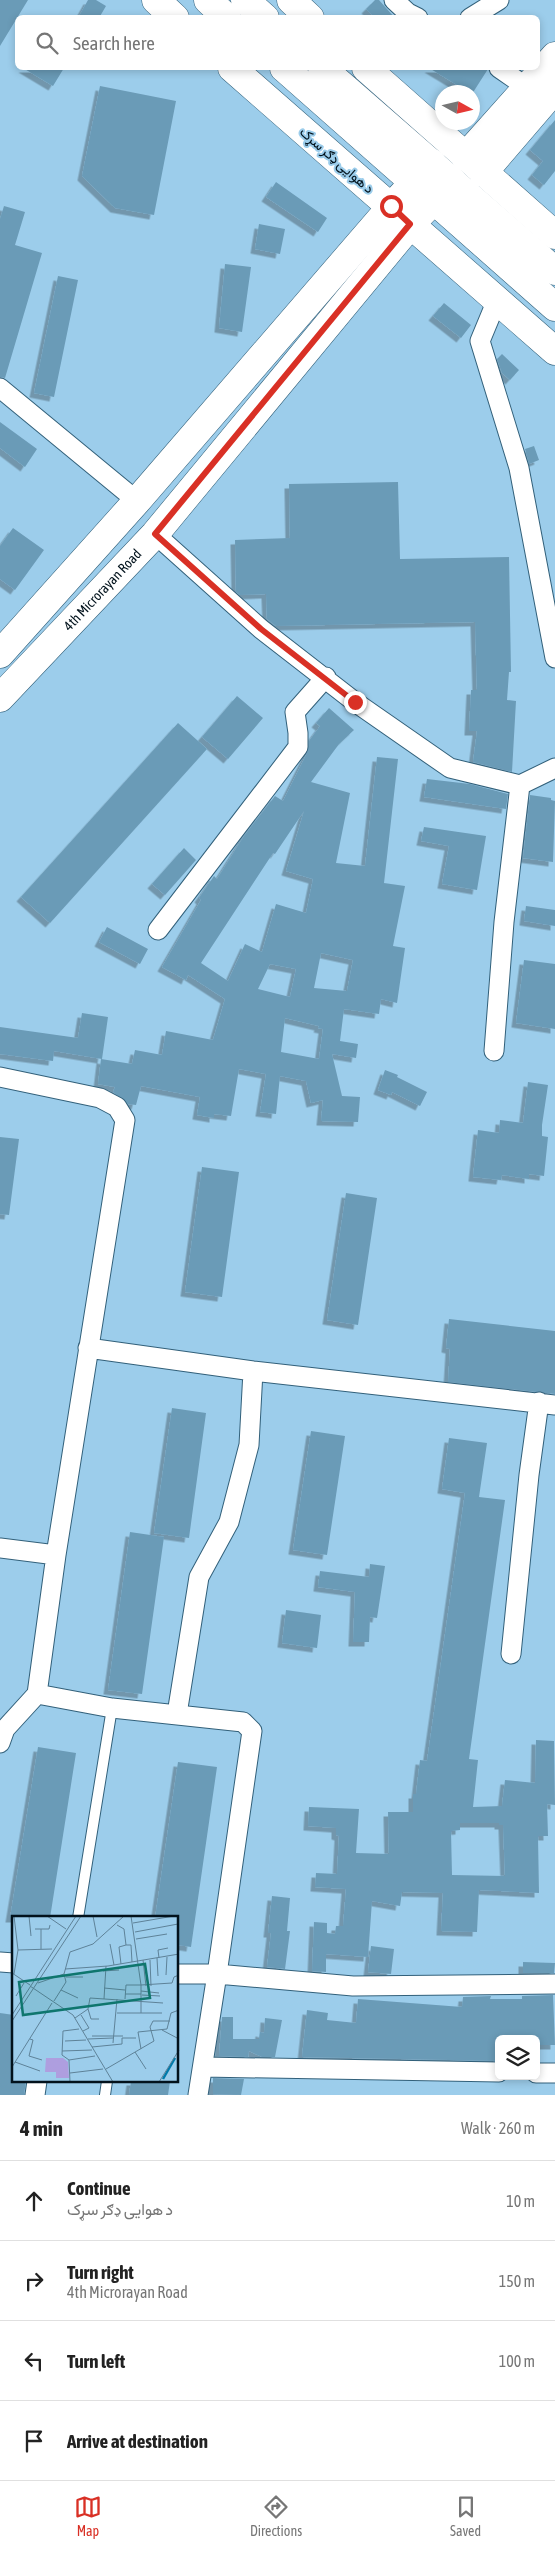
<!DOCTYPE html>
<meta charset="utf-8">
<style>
:root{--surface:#fff;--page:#f2f2f2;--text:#222;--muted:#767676;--line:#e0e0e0;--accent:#d93025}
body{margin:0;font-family:"Asap Condensed",Vazirmatn,sans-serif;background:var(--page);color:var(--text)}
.controls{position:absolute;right:15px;bottom:15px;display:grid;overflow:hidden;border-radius:8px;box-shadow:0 2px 8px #0003}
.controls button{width:45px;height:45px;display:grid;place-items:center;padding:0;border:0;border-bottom:1px solid var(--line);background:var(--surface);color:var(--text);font:25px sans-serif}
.compass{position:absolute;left:435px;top:85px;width:45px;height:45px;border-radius:50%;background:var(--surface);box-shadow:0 2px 8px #0003;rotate:98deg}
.stop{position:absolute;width:15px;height:15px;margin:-11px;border:4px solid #d93025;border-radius:50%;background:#fff}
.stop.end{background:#d93025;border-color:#fff;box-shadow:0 1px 5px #0008}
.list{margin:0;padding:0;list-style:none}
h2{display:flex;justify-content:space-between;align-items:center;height:65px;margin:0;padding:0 20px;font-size:21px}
h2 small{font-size:16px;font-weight:400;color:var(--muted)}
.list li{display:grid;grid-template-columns:32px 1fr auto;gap:15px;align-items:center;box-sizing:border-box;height:80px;padding:0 20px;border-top:1px solid var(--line)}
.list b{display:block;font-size:19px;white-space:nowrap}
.list p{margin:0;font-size:16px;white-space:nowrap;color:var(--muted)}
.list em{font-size:16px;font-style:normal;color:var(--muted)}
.icon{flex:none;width:28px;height:28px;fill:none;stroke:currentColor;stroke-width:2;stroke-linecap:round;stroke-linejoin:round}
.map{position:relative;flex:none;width:555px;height:2095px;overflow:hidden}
.search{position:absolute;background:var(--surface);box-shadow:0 2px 8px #0003;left:15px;right:15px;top:15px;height:55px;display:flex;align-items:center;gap:12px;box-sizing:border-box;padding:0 18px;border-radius:8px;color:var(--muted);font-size:19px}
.sheet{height:385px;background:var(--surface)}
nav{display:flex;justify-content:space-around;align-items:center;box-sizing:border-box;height:70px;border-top:1px solid var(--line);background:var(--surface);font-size:14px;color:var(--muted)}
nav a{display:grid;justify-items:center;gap:2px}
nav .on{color:var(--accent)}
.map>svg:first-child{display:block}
.building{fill:#6b9bb7;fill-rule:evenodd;filter:url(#shadow)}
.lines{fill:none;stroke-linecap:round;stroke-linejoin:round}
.service-casing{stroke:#32607a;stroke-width:12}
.minor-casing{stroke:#32607a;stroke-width:21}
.secondary-casing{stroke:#32607a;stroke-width:29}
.primary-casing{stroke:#32607a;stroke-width:29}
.service{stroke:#fff;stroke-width:10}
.minor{stroke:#fff;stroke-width:19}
.secondary{stroke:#fff;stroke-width:28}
.primary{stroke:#fff;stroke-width:28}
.route{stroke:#d93025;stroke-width:6}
.labels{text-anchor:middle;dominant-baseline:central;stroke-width:4;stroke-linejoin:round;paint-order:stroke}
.street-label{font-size:14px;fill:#02121c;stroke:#9ccdeb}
.inset-river{fill:none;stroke:#007aaa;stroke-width:2.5}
.inset-road{fill:none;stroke:#5e8298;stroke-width:1}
.view{fill:#0f766e;fill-opacity:0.15;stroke:#0f766e;stroke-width:2.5}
.inset-edge{fill:none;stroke:#02121c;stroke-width:2.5}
</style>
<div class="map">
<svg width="555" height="2095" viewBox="0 0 555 2095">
<defs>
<filter id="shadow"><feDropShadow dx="-4.5" dy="4.5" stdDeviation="0" flood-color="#0004"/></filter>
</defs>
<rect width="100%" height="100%" fill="#9ccdeb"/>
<path class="building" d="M0,0H28L0,46Z
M88,0H96L106,6L99,18H78Z
M375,0H379L395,18H375L366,9Z
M23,68H64L53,86Z
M429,68H488V69L472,94Z
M100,86L176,101L154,215L115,208L82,176Z
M555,120V171L544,185L532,175L543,161L530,150Z
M276,182L327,218L318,232L266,197Z
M4,206L25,212L15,245L42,253L5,378L0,377V219Z
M259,224L285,229L280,254L255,249Z
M225,264L251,267L242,332L219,328Z
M58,276L78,280L54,397L34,393Z
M444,303L471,325L461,338L433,316Z
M502,354L519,370L510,380L502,373L497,359Z
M0,422L37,449L25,467L0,448Z
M534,446L539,460L529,464L525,449Z
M398,482L400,559L509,557L511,672H509L507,700L516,701L512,772L473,762L477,731H469L471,690H477L475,622L276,626L267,619L266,594L240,595L236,592L235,540L290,538L289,484Z
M13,528L44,550L15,590L0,579V546Z
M237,696L263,718L228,759L202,737Z
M329,708L354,730L339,744L311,782L350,793L336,863L365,866L377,757L398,759L384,883L405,886L393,946L405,948L397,1003L381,999L379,1014L344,1009L340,1041L358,1044L356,1058L332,1054L342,1096L360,1097L358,1122L321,1121L323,1100L311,1103L306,1081L280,1076L276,1114L260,1112L266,1074L239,1069L231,1116L214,1114V1118L197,1115L200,1097L141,1086L136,1105L128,1104L113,1092L115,1087L98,1084L101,1059L132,1064L135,1050L162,1055L166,1031L213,1040L225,999L188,975L186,980L162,967L201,900L199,898L214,876L217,879L244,836L275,796L283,801L307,753L309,741L320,726L316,723ZM304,811L286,871L313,879L306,913L276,904L262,952L245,944L228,981L201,963L273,853L275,854ZM321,953L353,960L347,991L314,988ZM270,964L296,969L290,997L258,989ZM285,1018L319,1026L318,1028L323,1029L319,1059L281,1052Z
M178,723L207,749L50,923L21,897Z
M427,779L470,784L508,794L506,809L424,797Z
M530,795L551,798V800L555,801L553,862L523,858Z
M424,827L486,836L477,890L442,884L449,846L421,841Z
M184,848L196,860L165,895L152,884Z
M526,906L555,910V926L524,921Z
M107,927L148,949L140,964L99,942Z
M524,960L555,964V1029L516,1023Z
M82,1013L108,1017L102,1059L54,1051L53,1061L0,1054V1027L78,1038Z
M385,1070L398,1075L397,1077L427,1092L420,1106L392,1092L391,1095L378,1090Z
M528,1082L548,1085L542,1125V1136L548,1137L544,1176L529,1174V1179L502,1175L501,1180L473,1177L478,1130L499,1133L500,1120L523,1123Z
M0,1137L19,1139L9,1215L0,1214Z
M202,1167L239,1172L222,1297L185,1292Z
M346,1193L377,1198L358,1325L327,1320Z
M449,1319L555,1331V1394L448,1382L450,1349L446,1348Z
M172,1408L206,1413L189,1538L154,1533Z
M311,1431L345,1436L327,1555L293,1550Z
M449,1438L487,1443L479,1497L505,1500L469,1759L478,1760L473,1807L502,1806L505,1780L535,1783L536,1740L554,1741L555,1805L547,1804L548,1836H538L539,1893L479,1890L477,1932L441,1931L443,1893L402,1892L400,1906L372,1901L368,1957L326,1954V1972L312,1971L314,1922L327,1923V1933L335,1934L336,1926H343L346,1889L315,1887L316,1873L337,1874L339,1836L336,1835V1828L308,1826L309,1807L359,1809L356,1853L389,1854L388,1812H413V1794H416L420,1760L427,1761L465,1493L442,1489ZM460,1823H499V1825H503L505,1876L452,1875L451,1831L460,1830Z
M130,1532L164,1537L142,1694L108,1690Z
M370,1564L385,1566L377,1618L370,1617L369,1642H353L355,1592L318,1587L320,1571L369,1577Z
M286,1610L321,1615L317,1648L282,1643Z
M38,1747L76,1753L50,1918H10Z
M178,1762L217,1767L191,1947L178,1945V1918H155Z
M272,1896L290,1898L287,1931H290L285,1969L267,1967L271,1933H268Z
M371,1946L394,1949L391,1974L368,1972Z
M523,1962L555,1963L554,1973H523Z
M553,1995L555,2045H539V2039H499L498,2061L302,2057L307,2010L328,2013L327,2020L356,2023L358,1999L462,2007L463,1997L491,1996L490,1999H522V1996Z
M0,2013L14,2015V2081H26L24,2095H0Z
M222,2017H233V2039H259L260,2032L264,2033L265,2018L282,2020L275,2057H262L249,2051L248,2057L216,2056H219Z
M213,2078L244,2079L241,2095L213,2094Z
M131,2081H170L168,2095H129Z"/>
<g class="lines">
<g class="service-casing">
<path id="service" d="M78,1918L112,1708
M105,2095L107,2081"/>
</g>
<g class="minor-casing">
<path id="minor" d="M394,0L408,13L418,18
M470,18L499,0
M499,68L528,88
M497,300L480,341L519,468L555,658
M0,388L137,501
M155,534L261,629L355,702L450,768L520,785L555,768
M158,930L298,747V733L295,712L326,677
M494,1051L504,922L520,785
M0,1077L100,1098L117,1107L125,1120L56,1555L37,1694L5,1729L0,1743
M88,1348L253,1371L555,1405
M0,1548L56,1555
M511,1654L529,1475L539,1402
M37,1694L112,1708L243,1722L252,1731L217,1974L353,1986L555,1984
M177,1714L199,1577L229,1522L249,1445L253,1371
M0,1962L14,1963
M178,1974H217L198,2095
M203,2067L499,2072
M536,2073H555
M35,2095L37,2081"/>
</g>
<g class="secondary-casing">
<path id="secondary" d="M156,0L175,18
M291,0L310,18
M232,68L555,351
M366,68L555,235
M465,157L555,56
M483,173L555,89"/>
</g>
<g class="primary-casing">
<g id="primary">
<path d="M208,0L227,18"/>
<path d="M245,0L265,18"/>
<path d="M284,68L555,307"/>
<path d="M322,68L555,271"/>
<path d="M0,654L137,501L391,207L432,163"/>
<path id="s1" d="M0,698L155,534L411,224L452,181"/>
</g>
</g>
<use href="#service" class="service"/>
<use href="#minor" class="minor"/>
<use href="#secondary" class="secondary"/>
<use href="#primary" class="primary"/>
</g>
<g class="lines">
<path class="route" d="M355,702L261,629L155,534L410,224L391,206"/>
</g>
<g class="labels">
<g class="street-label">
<text transform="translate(337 160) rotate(41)">د هوایی ډګر سړک</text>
<text stroke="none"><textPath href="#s1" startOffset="149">4th Microrayan Road</textPath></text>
</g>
</g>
<g transform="translate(12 1916)">
<rect width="166" height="166" fill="#9ccdeb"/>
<path d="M34,142H51L56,146L57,162H44V156H33Z" fill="#ae9edf"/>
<path class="inset-river" d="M151,163L163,142"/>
<path class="inset-road" d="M2,0L6,34L40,33M17,0L19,20M35,0L54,13M81,0L85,21M121,7L162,0M105,9L112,13L114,29M23,13H37L38,9M29,13V33M123,16L166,8M124,23L155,18M98,28L102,49M145,42L146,60M147,42L146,34L156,32M131,44L134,70M138,44L139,70M109,48L107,31L114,29H119L120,46M53,53L96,50L167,38M91,55L107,54M0,57L18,69M2,58L6,34M154,59L155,41M54,61H71M26,67L52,58M18,70L61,99L101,166M92,72L113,74M49,74L66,82M129,75L147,77M113,78H129M130,79L148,80M4,80L12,67M92,83L94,50M113,83L114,69H129L119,0M42,85L54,66L52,58L58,36L81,28L112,0M76,93L79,103H87M105,97H150M129,97V69L160,67L162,61L167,59M0,99L64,0M69,99L77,112L71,115M63,102L76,93L78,82L151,87M0,105L69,0M150,114L167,123M80,120H111M18,123L21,124L17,140L30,144M76,123L101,122M53,125L74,124M101,127L105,83M80,131L110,128V122H124M129,133L126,116L155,113L159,97L167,94M50,135L80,134M123,136L134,153M57,144L50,139L51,115L67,113M3,146L28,155M0,151L40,87M94,153L142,125L138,111L141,105H158M58,157L91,153M58,166L57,144L83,140M147,166L167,134"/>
<path class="view" d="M133,48L138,82L11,99L7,66Z"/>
<rect width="166" height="166" class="inset-edge"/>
</g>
</svg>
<div class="controls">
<button><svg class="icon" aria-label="layers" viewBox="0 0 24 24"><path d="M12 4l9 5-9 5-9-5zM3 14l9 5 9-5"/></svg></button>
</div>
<svg class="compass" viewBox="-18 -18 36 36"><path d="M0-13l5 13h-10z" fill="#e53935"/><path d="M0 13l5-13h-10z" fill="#767676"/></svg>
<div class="stop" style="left:391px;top:206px"></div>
<div class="stop end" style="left:355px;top:702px"></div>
<div class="search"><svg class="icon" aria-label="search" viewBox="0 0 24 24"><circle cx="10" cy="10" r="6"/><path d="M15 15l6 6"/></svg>Search here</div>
</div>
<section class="sheet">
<h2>4 min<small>Walk · 260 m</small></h2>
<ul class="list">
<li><svg class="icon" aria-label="ahead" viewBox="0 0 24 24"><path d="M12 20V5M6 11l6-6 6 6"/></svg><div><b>Continue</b><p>د هوایی ډګر سړک</p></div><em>10 m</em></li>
<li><svg class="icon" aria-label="right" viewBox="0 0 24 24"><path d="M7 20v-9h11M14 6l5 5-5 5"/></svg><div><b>Turn right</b><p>4th Microrayan Road</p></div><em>150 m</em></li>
<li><svg class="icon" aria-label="left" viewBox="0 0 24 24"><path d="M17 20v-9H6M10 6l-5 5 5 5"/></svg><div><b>Turn left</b></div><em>100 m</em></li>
<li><svg class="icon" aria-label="arrive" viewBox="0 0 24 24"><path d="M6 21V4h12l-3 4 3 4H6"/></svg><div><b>Arrive at destination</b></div></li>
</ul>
</section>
<nav>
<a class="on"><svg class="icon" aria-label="map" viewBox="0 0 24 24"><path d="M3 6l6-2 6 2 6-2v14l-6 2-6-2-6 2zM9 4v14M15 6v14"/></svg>Map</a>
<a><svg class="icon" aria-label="directions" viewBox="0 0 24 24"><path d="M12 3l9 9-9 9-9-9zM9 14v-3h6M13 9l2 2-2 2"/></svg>Directions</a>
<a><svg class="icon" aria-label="saved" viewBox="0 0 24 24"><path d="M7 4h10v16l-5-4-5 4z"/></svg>Saved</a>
</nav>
